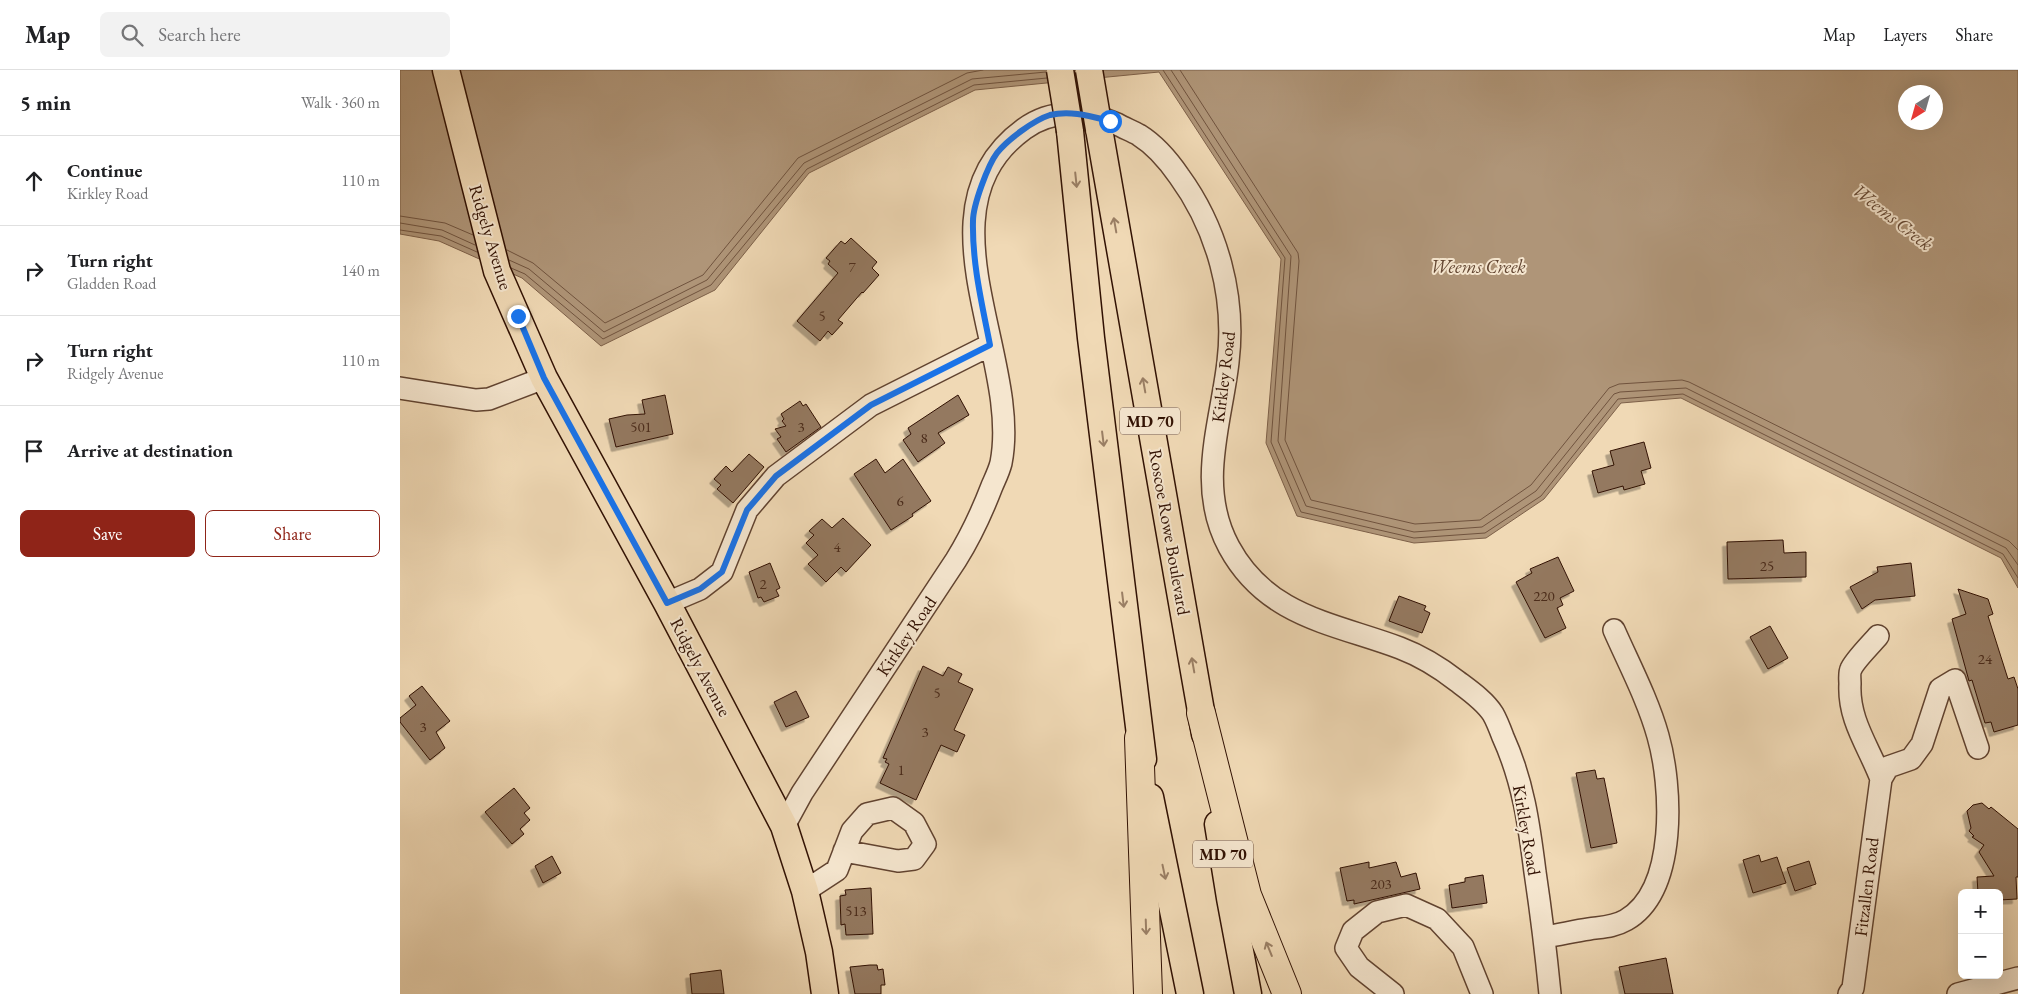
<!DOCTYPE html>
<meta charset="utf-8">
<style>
:root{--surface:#fff;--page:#f2f2f2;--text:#202124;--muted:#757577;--line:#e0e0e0;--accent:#8f2418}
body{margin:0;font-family:"EB Garamond",serif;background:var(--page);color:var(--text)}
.controls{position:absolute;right:15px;bottom:15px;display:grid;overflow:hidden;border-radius:8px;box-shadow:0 5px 20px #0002}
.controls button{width:45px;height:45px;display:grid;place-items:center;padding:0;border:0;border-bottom:1px solid var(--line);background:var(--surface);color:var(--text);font:25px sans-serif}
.compass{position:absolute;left:1498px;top:15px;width:45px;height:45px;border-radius:50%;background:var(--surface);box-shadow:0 5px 20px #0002;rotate:217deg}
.stop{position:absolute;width:15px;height:15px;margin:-11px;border:4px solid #1a73e8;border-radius:50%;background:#fff}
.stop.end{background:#1a73e8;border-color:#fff;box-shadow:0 1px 5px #0008}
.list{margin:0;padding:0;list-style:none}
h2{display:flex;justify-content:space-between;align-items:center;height:65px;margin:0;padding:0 20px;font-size:21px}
h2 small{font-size:16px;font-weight:400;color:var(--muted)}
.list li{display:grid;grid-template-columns:32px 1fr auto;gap:15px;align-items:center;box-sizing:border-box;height:90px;padding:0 20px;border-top:1px solid var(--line)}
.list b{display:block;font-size:19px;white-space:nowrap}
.list p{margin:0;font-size:16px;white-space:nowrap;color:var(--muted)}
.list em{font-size:16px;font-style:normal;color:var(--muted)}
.actions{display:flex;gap:10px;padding:15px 20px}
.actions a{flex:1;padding:11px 0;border:1px solid var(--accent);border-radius:8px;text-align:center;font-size:18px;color:var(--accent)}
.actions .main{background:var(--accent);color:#fff}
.icon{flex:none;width:28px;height:28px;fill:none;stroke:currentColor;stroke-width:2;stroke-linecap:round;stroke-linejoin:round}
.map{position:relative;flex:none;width:1618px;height:924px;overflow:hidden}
header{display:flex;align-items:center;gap:30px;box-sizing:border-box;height:70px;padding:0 25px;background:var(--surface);border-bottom:1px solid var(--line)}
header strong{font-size:24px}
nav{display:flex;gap:28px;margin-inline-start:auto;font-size:18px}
.search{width:350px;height:45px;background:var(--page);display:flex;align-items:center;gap:12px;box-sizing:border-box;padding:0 18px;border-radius:8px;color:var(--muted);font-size:19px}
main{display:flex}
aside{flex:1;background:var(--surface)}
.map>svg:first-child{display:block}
.water{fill:#af9578;stroke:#7d6049;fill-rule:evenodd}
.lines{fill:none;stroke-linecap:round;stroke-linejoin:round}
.shore{stroke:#70533e;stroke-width:1}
.building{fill:#947960;stroke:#311103;filter:url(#shadow)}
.minor-casing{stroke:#614330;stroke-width:24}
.major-casing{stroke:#311103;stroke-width:29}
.highway-casing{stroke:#311103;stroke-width:30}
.minor{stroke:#f5e6cf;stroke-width:21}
.major{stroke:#f0d9b5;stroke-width:26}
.highway{stroke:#f0d9b5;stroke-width:28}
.major-bridge-casing{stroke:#311103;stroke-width:29;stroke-linecap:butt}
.major-bridge{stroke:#f0d9b5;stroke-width:26}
.oneway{stroke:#9a7f65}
.route{stroke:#1a73e8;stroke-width:6}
.labels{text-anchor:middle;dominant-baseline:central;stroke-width:4;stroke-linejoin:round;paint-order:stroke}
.number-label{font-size:15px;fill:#4a2b1a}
.shield{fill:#f5e6cf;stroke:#6c5140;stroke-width:1}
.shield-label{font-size:16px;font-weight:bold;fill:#311103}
.street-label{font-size:18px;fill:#311103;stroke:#f5e6cf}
.water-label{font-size:19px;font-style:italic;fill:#634632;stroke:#f5e6cf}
</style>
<header>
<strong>Map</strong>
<div class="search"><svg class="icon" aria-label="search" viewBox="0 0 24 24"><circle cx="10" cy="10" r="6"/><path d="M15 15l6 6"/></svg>Search here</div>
<nav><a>Map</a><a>Layers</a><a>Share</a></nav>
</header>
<main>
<aside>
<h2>5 min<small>Walk · 360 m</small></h2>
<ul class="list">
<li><svg class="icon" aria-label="ahead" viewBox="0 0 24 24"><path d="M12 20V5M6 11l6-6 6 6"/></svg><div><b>Continue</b><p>Kirkley Road</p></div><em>110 m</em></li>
<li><svg class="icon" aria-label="right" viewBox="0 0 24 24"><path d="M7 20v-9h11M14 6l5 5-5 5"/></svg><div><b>Turn right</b><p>Gladden Road</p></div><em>140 m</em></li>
<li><svg class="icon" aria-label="right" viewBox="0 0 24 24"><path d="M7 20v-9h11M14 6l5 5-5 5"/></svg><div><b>Turn right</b><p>Ridgely Avenue</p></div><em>110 m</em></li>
<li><svg class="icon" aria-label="arrive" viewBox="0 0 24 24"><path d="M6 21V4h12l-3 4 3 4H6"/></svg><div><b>Arrive at destination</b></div></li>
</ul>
<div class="actions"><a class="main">Save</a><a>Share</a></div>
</aside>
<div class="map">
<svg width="1618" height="924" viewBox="0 0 1618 924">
<defs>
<filter id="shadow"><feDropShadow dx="-4.5" dy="4.5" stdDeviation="0" flood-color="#0004"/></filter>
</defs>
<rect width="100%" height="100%" fill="#f0d9b5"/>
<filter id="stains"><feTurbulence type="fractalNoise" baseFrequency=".004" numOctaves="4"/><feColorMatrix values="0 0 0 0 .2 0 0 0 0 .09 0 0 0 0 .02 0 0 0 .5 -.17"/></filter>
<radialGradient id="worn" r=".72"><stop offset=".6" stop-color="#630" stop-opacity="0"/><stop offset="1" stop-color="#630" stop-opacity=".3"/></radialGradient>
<path class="water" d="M0,0H1618V518L1601,488L1281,328L1221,333L1144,429L1086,468L1014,473L897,446L866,373L881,189L759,2L575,20L409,103L315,220L201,276L122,208L39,171L0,164ZM1506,22H1536V52H1506Z"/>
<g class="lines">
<path class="shore" d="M763,0L885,188L871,372L901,442L1014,468L1085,463L1141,426L1218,329L1283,324L1603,484L1618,508
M771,0L891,186L878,371L906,436L1014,462L1082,457L1136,421L1214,324L1220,322L1286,318L1606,478L1618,495
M780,0L898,183L899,191L885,370L911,430L1015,454L1080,450L1131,415L1209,318L1219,314L1282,310L1289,312L1609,471L1618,480
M0,146L45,153L73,165
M0,153L42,160L75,175
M0,160L41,166L77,182
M107,180L133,193L205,253L303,205L398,88L567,3L583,0
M109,190L129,199L204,262L307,210L404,93L572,9L646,2
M111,198L125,204L203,269L311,215L407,99L574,15L647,8"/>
</g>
<path class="building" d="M451,168L477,192L472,198L479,205L463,223L462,222L438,250L443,253L432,265L428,261L420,271L397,251L438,203L428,194L430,191L426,188L441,171L445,174Z
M265,325L273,364L216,377L209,349L227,345L245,344L242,330Z
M558,325L569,345L538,363L545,373L518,392L503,370L511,364L508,358Z
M400,331L403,336L406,334L421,357L386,382L377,369L381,367L375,359L386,356L382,351L384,349L381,344Z
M1244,372L1251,398L1241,401L1245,414L1224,420L1223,416L1198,423L1192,401L1214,395L1210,381Z
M349,384L364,397L333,433L317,419L321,415L314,409L326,396L332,402Z
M476,389L485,403L503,389L531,431L512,444L513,446L491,460L454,404Z
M443,448L471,475L446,502L441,497L426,512L408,494L418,485L406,473L414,465L409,461L422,449L432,458Z
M1383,470L1384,483L1406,482V507L1328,509L1327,472Z
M1158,487L1174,521L1160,528L1163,535L1157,538L1166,558L1145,568L1116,512L1132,503L1130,499Z
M370,493L380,518L376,520L379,526L364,532L361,527L358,528L349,502Z
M1511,493L1515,526L1475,530L1462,539L1450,517L1478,502L1477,497Z
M1558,519L1588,529L1593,544L1588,546L1608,609L1614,607L1618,619V655L1594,662L1591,652L1585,653L1572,610L1569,611L1552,549L1566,544Z
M999,526L1026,536L1024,540L1030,543L1022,563L989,551Z
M1370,556L1388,588L1368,599L1350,567Z
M523,596L543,606L548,597L562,604L558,612L573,619L554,660L565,665L557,682L541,675L516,730L480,713L489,694L485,692L487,689L483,688Z
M22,616L50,651L36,662L45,678L30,690L0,652V648L16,635L9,626Z
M396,621L409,647L386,657L374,632Z
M1195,700L1197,709L1204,708L1217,773L1191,778L1176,703Z
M114,718L130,738L124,743L130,750L120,759L124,764L112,774L85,742Z
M1582,733L1589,739L1591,737L1618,759V807H1616L1617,829L1599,830V823H1578L1577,807L1594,806L1579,782L1584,775L1572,767L1574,766L1569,761L1571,758L1567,741L1573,735Z
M1359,785L1361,792L1377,787L1386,813L1353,823L1343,790Z
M152,786L161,803L143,813L135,796Z
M1409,791L1416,814L1395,821L1387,798Z
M969,792V798L996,792L1001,807L1016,803L1020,819L954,834V830L947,831L940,798Z
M1083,805L1087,833L1052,838L1049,815L1065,812V808Z
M471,818L473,864L446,865L445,854L441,855L440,826L446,825L445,820Z
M1266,888L1273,924H1225L1219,897Z
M470,895H477L478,900L483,899L485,915H481V924H455L450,897Z
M321,900L324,924H292L290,904Z"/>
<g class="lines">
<g class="minor-casing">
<path id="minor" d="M0,318L76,330L89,329L144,308
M267,533L300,519L322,502L347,440L376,406L471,335L590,275
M1478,566C1472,573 1454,591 1451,599C1449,603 1450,610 1450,614C1448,650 1469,677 1481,709
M384,756L402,723L556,490C571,466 582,442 592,416C595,409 599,401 601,393C622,288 514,139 624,59C651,39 686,40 717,54C724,58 732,61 739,65C755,75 768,90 779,106C817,158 836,226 828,292C821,354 796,416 829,477C867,547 933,553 1000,578C1021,586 1039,597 1057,611C1069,620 1085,631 1093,644C1097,651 1100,659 1103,667C1123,711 1129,754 1135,802C1141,842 1146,883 1150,924
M405,821L437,800L452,761L467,744L493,738L514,753L525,774L514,789L498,791L444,781
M1144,867C1159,865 1174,861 1189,859C1202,857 1214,857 1226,850C1278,820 1272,715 1258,666C1248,630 1229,594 1214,560
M993,924L959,897L946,878L953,861L977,842L1006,835L1037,849L1063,877L1082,924
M1449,924L1453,918L1481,709L1488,697L1511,689L1522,674L1540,619L1555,610L1578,678
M1558,924L1618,908"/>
</g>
<g class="major-casing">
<path id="major" d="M46,0L97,201L144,308L267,533L384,756L405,821L419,882L425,924
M699,59L805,664
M670,61L691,268L743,689
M750,727L790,924
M818,754L830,828L848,924"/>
</g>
<g class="highway-casing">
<path id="highway" d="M801,643L847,825L887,924
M739,668L748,924"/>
</g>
<use href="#minor" class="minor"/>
<use href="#major" class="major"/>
<use href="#highway" class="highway"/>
<g class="major-bridge-casing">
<path id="major-bridge" d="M660,0L670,61
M689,0L699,59"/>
</g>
<use href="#major-bridge" class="major-bridge"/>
</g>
<defs><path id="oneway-shaft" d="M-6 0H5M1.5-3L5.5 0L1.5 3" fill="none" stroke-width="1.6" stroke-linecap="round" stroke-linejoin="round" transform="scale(1.25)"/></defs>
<g class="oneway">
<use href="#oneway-shaft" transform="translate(676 110) rotate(84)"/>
<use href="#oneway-shaft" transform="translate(715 155) rotate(-100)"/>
<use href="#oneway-shaft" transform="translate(744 315) rotate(-100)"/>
<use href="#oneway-shaft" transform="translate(703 369) rotate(83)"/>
<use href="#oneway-shaft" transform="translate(723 530) rotate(83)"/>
<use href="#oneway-shaft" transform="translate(793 595) rotate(-100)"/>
<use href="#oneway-shaft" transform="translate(764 802) rotate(78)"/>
<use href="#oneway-shaft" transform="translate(746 857) rotate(88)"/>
<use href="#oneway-shaft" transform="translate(869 879) rotate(-112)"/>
</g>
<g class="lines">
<path class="route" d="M118,246L144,308L267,533L300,519L322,502L347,440L376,406L471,335L590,275C582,234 572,193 573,151C573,135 588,95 597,83C607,70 634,50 650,45C670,40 690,46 710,51"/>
</g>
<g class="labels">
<g class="number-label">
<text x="452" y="196">7</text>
<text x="422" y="245">5</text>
<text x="241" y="356">501</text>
<text x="401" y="356">3</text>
<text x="524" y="367">8</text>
<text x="500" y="430">6</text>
<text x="437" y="476">4</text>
<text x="1367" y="495">25</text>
<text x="363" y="513">2</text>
<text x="1144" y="525">220</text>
<text x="1585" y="588">24</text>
<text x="537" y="622">5</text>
<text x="23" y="656">3</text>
<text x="525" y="661">3</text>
<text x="501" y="699">1</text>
<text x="981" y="813">203</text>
<text x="456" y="840">513</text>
</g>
<g class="shield">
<rect x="720" y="337.5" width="60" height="27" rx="4"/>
<rect x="793" y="770.5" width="60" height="27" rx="4"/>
</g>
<g class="shield-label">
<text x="750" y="351">MD 70</text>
<text x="823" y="784">MD 70</text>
</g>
<g class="street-label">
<text transform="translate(91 167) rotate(73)">Ridgely Avenue</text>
<text transform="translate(823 307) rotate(-83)">Kirkley Road</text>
<text transform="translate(770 462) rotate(80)">Roscoe Rowe Boulevard</text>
<text transform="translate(506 566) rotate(-56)">Kirkley Road</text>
<text transform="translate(301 597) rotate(62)">Ridgely Avenue</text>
<text transform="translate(1127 760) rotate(80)">Kirkley Road</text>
<text transform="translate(1466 817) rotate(-83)">Fitzallen Road</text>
</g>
<g class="water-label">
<text transform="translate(1493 147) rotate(38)">Weems Creek</text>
<text x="1078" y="196">Weems Creek</text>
</g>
</g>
<rect width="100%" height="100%" filter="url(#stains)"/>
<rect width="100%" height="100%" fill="url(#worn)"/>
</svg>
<div class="controls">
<button>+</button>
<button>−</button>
</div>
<svg class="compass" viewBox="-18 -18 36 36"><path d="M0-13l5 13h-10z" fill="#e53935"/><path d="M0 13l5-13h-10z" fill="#757577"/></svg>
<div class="stop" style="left:710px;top:51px"></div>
<div class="stop end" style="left:118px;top:246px"></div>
</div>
</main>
